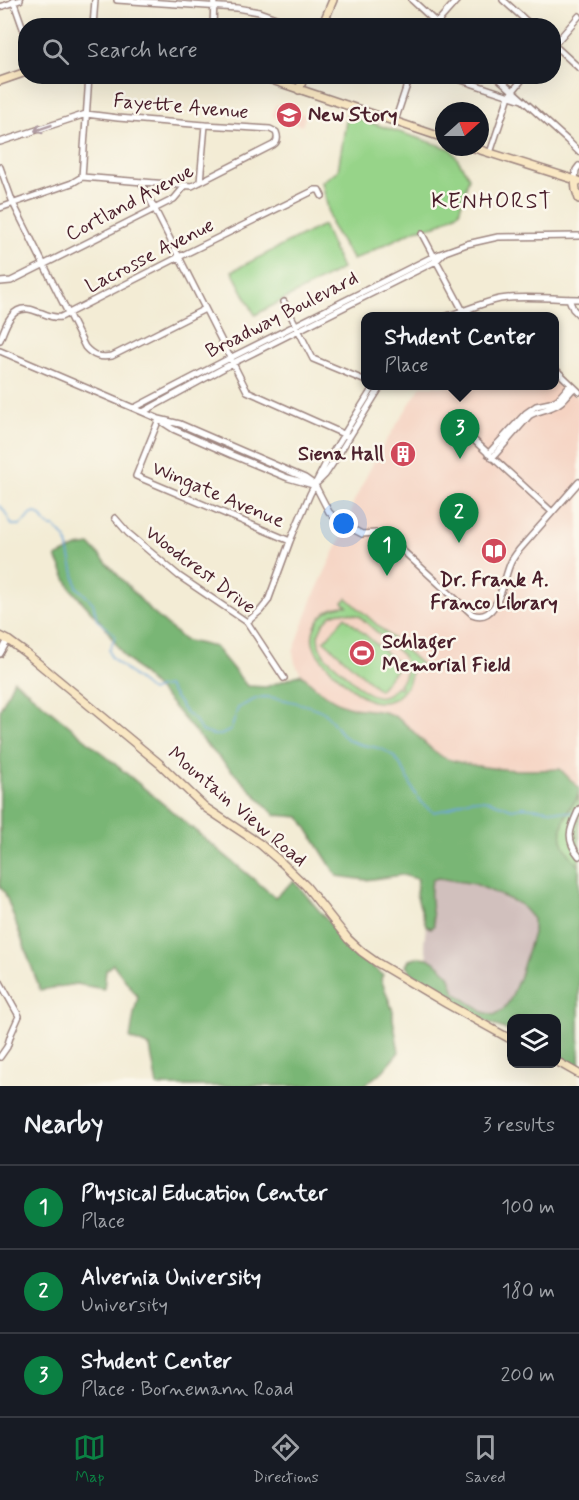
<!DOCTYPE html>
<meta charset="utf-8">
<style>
:root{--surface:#171b24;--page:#20242c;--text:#f1f3f6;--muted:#9ea1a6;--line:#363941;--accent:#0b8043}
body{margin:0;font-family:Mynerve,sans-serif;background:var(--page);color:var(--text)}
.controls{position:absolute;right:18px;bottom:18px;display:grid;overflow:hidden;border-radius:12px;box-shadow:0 6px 24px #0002}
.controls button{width:54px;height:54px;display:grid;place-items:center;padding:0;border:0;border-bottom:2px solid var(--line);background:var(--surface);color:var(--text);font:30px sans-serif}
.compass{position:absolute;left:435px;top:102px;width:54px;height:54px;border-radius:50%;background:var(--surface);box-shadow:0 6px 24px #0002;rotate:69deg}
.you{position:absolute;left:344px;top:524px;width:21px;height:21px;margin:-15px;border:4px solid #fff;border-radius:50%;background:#1a73e8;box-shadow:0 0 0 9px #1a73e833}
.badge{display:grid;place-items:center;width:39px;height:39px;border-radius:50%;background:var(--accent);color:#fff;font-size:20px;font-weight:700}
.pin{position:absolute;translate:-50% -50px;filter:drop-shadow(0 2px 3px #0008)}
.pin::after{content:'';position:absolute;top:32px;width:21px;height:18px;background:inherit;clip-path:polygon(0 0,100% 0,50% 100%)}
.popup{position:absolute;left:361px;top:312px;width:198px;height:78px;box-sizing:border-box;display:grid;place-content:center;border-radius:12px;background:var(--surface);filter:drop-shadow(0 2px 4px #0005);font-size:20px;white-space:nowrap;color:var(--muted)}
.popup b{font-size:22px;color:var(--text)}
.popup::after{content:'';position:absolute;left:50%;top:100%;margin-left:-12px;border:12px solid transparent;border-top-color:var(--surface)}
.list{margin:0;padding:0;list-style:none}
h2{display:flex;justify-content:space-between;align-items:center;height:78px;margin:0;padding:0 24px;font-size:26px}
h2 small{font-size:20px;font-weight:400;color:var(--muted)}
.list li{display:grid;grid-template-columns:39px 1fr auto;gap:18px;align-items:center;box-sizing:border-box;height:84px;padding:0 24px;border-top:2px solid var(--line)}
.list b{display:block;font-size:22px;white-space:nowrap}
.list p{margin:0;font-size:20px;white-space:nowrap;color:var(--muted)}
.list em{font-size:20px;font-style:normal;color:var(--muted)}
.icon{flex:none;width:33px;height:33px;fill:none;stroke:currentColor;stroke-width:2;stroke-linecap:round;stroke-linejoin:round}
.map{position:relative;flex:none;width:579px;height:1086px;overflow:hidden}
.search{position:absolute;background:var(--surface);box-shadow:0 6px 24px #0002;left:18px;right:18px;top:18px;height:66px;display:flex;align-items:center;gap:15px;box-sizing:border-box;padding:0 21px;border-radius:24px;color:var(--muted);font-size:22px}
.sheet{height:330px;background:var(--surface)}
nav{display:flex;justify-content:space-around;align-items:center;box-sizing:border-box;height:84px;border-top:2px solid var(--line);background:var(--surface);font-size:16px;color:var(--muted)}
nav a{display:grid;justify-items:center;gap:3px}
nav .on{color:var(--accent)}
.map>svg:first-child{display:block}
.built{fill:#f5d3c2}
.industrial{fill:#d1c0bd}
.green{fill:#97d489;stroke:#707a5a;stroke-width:1.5;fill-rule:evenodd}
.forest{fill:#79b675;stroke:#626a50;stroke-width:1.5}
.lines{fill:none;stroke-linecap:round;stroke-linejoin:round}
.stream{stroke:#6ba5db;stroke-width:1.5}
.street-casing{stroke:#9e8680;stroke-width:8}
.secondary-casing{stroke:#9e8680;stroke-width:10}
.street{stroke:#fff;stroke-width:5}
.secondary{stroke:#f9e7c3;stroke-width:7}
.oneway{stroke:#ae9aa0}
.labels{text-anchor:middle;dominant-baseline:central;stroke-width:5;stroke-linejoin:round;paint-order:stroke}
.street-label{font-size:20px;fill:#4a1f2b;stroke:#fbf7ec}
.poi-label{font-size:20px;font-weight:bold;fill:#4a1f2b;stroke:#fbf7ec;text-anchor:start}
.quarter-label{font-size:22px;letter-spacing:1.5px;fill:#4a1f2b;stroke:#fbf7ec}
</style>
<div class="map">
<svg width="579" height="1086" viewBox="0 0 579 1086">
<rect width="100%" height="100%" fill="#fbf7ec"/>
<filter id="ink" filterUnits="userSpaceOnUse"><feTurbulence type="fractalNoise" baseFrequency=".0167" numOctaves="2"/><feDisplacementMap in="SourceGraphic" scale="12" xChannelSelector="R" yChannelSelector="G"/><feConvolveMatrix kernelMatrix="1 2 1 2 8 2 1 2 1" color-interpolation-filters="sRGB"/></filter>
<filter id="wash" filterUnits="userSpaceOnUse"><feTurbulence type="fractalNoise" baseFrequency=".008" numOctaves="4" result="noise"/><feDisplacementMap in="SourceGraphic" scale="24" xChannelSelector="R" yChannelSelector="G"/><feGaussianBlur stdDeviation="1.35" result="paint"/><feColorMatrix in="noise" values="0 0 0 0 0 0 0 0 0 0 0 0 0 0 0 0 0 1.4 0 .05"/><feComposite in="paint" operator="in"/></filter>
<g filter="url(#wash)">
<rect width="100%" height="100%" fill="#f3ecd5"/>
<path class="built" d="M276,104L306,115L302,126L272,116Z
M555,376L579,399V788L560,769L525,771L499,769L474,765L441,756L396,718L387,713L353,708L339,703L329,698L317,689L301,674L295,663L293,652L314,595L350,519L353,503L376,457L421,386H554Z"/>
<path class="industrial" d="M438,878L475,884L520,904L533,919V933L520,976L510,1001L503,1010L494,1015L483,1012L455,991L449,975L440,966L428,958L424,943L426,926L431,928V888L432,880Z"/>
<path class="green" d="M347,115L451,149L469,177L459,212L436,226L415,230L353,260L332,227L322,182L338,170Z
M323,225L342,269L255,315L232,271Z
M347,598L421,664L417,668L411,664C414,686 396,707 372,701C360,698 319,661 315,649C311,641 312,631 317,623C323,611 335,606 347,606L343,602ZM340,612L350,613L359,616L402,655C408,667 408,674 399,684L401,686L400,688L397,686C386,698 378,700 363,690L325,656L319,646L318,635L323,624L331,615Z
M345,617L400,665L379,690L324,641Z
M579,796V866C573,859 564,850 562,841C558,827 570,807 579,796Z"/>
<path class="forest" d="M90,545L151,611L184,640L215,647L247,686L266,687L301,674C317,689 333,704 355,708C365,710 377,710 387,713C407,719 423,746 441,756C447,760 456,761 463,763C495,771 527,771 560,769L579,788C579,800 575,799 569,809C556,835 560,845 579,866V1068L557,1055L556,1018H512L511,1032C497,1026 459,1012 453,997C438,994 415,979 406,966L409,960L420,957L428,958L440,966L449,975L455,992L483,1012L494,1015L503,1010L510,1000L520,976L533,933V919L520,904L475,884L438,878L432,880C429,895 432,910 434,925L431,928L426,926L416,894L418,879L402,875L366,880L337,876L300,817L275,815L201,739L166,698L124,656L105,627L71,589L56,557L77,547Z
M14,680L275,897L294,881L355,953L383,975L381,979L393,1011V1019L399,1052L383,1071L363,1086H157L150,1047L130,1039L134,1014L138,997L113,964L106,970L104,989L76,984L40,990L5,893L0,886V710Z"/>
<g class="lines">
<path class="stream" d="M0,506C6,511 8,519 12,525H20L32,514L36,513L41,516L45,522L51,527H55L66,539L77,587L93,603L97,620L113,633L115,637L109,650L111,657L151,691L158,688L167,686L186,713L195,720L201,731L213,735H221L231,730L238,708C246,704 254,698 263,697C276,697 315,706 325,713C334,721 338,734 349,740C364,749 381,743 395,758C412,776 409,798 434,812L448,809L457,804L471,799L490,801L512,809L523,807L576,813"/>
</g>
</g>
<g filter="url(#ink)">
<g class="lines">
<g class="street-casing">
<path id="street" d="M13,0L26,37
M117,0L237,8L259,12L298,26
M412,0L440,26
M503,0L532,26
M0,7L20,0
M93,26L95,0
M213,26L214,0
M434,26L457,0
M554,45L579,16
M554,45L579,68
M449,76L522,100
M496,76L567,140L579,152
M395,121L410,76
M0,142L86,114L118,118L205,125L270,129L276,132C278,137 278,142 273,145L192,186L82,177L72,183L0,208
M490,153L509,96L525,76
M0,167L13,203L85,347C93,356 100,358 112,356L205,309
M82,177L89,76
M575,180L576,170L579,166
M141,182L247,391L348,436
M200,182L205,125
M422,234L463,311
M0,282L11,281L174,199L185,186
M569,299L573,309L579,315
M284,302L313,359L366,381
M465,312L479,316
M447,316C464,311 482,303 500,299C526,295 553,299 579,299
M0,340C5,328 10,307 28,309C32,309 37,312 42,313C49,316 54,318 61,317L179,257L315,190H319L322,196
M0,351L159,419L180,424L305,478L315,485L329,512L339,522L362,534L376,533L390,539L472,614C499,625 503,578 511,562C513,558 516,554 519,550L579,482
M554,368L579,392
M134,408L230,358L434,256L467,244L498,237L579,236
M143,412L233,363L436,261L444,253
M159,419L136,476L290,541
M159,420L173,429L232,455L288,478L313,485
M452,420L552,512
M488,454L526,413L536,406L550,403L558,399L570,385
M492,458L529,416C536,411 544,411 552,407C562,404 567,395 574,388
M318,482L325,475L335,460L381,386
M115,518L128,533L179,576L247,622L284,678
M247,622L260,611L268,601L290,541L310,494L326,463L374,386
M0,654L8,640
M579,809C571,827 564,838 579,856
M0,982L19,1016L11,1034L7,1047L0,1057"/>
</g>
<g class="secondary-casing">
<path id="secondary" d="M322,26L333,0
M260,76L444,138
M0,81L26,72
M299,90L304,76
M471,147L579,181
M575,180L576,190L579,199
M0,636L8,640L27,654L160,764L206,808L260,844L282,863L306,886L348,939L362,952L376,962L447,1004L512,1040
M556,1061L579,1074"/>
</g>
<use href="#street" class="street"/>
<use href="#secondary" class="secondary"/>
</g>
<defs><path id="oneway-shaft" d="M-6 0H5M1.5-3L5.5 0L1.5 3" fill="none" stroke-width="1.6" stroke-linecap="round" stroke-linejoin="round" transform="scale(1.5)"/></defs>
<use class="oneway" href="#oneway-shaft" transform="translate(43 128) rotate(161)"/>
</g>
<defs>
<g id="school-disc" transform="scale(1.35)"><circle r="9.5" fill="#d1495b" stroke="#fbf7ec"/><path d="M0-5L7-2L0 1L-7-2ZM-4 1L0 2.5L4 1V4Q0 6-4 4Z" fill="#fff"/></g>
<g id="building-disc" transform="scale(1.35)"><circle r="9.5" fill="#d1495b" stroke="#fbf7ec"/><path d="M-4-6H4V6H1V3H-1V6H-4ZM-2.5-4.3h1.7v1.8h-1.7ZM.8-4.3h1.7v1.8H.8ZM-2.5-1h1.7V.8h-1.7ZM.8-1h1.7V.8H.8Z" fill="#fff"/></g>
<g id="library-disc" transform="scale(1.35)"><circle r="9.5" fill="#d1495b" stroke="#fbf7ec"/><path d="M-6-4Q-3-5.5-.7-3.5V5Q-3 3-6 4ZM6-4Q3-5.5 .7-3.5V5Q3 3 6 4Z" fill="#fff"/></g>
<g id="stadium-disc" transform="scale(1.35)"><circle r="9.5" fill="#d1495b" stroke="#fbf7ec"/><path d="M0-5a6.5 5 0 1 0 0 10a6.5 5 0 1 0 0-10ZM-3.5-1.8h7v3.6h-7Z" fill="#fff"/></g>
</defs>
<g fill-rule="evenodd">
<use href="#school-disc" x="289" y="115"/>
<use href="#building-disc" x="403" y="454"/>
<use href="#library-disc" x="494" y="551"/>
<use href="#stadium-disc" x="362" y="653"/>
</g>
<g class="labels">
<g class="street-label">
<text transform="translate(181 107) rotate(5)">Fayette Avenue</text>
<text transform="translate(130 203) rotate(-28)">Cortland Avenue</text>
<text transform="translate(150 256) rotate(-27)">Lacrosse Avenue</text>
<text transform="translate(282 315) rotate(-27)">Broadway Boulevard</text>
<text transform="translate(218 495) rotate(23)">Wingate Avenue</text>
<text transform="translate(200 570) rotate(37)">Woodcrest Drive</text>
<text transform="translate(237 807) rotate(40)">Mountain View Road</text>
</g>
<g class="poi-label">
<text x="308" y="115">New Story</text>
<text x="384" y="454" text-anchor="end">Siena Hall</text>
<text x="494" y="580" text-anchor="middle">Dr. Frank A.<tspan x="494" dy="23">Franco Library</tspan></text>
<text x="382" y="642">Schlager<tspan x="382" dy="23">Memorial Field</tspan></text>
</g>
<g class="quarter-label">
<text x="492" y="202">KENHORST</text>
</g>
</g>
</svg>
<div class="controls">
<button><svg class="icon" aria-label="layers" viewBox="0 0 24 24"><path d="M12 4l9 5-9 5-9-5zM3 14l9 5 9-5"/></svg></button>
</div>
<svg class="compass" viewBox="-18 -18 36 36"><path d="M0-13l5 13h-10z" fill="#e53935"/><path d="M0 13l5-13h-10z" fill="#9ea1a6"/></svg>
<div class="you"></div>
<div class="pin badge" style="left:387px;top:576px">1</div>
<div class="pin badge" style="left:459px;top:543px">2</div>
<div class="pin badge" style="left:460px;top:459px">3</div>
<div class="popup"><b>Student Center</b>Place</div>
<div class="search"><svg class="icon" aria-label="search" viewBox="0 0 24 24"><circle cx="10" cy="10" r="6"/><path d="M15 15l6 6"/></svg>Search here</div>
</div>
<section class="sheet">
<h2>Nearby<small>3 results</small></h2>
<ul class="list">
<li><span class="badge">1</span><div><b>Physical Education Center</b><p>Place</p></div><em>100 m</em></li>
<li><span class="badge">2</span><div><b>Alvernia University</b><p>University</p></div><em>180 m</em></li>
<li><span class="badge">3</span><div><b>Student Center</b><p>Place · Bornemann Road</p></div><em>200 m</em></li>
</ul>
</section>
<nav>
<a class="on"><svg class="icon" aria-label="map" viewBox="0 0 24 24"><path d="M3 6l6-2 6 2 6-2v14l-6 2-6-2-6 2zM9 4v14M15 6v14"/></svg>Map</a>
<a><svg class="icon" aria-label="directions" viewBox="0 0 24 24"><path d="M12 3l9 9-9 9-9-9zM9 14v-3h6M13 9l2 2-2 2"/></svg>Directions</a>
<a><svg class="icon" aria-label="saved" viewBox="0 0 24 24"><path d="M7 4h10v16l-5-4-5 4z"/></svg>Saved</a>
</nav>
